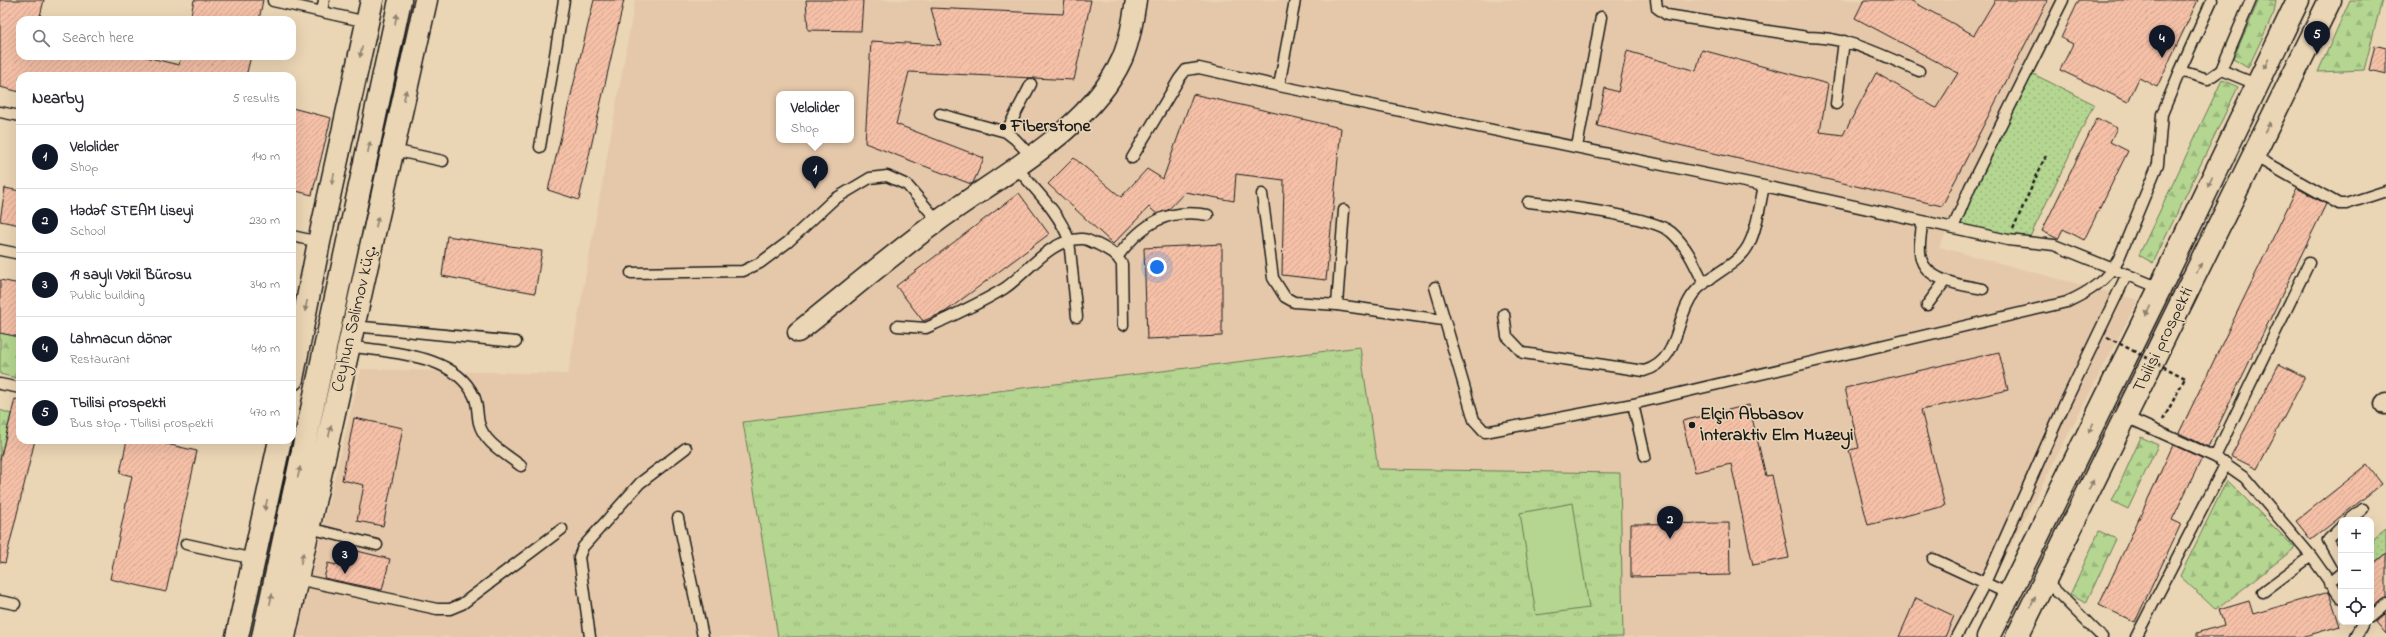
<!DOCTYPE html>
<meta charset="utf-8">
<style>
:root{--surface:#fff;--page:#f2f2f3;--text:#2b2b33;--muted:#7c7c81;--line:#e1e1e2;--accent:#111827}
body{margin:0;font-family:"Indie Flower",sans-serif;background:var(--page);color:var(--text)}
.controls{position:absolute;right:12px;bottom:12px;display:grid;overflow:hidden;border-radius:8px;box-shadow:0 4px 16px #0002}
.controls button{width:36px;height:36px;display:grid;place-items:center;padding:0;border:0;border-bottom:1px solid var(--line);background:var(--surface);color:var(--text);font:20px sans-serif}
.you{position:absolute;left:1157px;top:267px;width:14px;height:14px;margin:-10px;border:3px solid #fff;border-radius:50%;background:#1a73e8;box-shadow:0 0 0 6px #1a73e833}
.badge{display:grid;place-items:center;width:26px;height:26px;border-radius:50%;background:var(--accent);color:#fff;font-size:13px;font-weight:700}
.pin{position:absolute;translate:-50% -33px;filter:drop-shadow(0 1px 2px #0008)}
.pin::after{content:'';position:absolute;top:21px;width:14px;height:12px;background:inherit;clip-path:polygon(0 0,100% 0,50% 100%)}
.popup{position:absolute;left:776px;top:91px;width:78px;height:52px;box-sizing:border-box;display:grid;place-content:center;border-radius:8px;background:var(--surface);filter:drop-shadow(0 1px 3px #0005);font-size:13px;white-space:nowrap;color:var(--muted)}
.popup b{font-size:15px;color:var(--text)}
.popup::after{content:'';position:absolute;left:50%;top:100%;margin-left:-8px;border:8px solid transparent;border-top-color:var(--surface)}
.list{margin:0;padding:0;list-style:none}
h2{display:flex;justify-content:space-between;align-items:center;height:52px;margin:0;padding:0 16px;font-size:17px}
h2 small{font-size:13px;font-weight:400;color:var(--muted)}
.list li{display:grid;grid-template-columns:26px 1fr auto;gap:12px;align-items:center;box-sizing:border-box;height:64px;padding:0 16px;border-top:1px solid var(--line)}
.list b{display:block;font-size:15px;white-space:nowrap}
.list p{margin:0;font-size:13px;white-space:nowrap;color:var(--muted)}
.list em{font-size:13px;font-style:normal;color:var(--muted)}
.icon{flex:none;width:22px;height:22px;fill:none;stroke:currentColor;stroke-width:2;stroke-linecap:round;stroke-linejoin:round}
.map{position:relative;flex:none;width:2386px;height:637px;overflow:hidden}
.search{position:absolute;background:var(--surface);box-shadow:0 4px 16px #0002;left:16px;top:16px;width:280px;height:44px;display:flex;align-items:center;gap:10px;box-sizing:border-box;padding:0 14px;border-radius:12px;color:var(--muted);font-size:15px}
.panel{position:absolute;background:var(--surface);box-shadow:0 4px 16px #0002;left:16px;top:72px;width:280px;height:372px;border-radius:12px}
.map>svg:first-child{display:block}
.built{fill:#e5c8aa;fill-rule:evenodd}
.grass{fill:url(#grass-tufts);stroke:#687956}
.forest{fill:url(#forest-firs);stroke:#687956}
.park{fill:url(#park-dots);stroke:#687956}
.pitch{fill:#b4d690;stroke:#687956}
.building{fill:url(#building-hatch);stroke:#1c1c1c}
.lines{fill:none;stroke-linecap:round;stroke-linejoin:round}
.lane-casing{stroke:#1c1c1c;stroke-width:13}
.street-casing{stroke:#1c1c1c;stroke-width:23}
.secondary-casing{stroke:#1c1c1c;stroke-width:25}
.primary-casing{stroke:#1c1c1c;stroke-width:25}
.path{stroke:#1c1c1c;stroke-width:2.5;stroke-dasharray:4 3;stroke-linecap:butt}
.lane{stroke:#ead5b4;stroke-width:10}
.street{stroke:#ead5b4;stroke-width:20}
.secondary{stroke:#ead5b4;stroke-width:22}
.primary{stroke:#ead5b4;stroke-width:22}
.path-bridge{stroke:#1c1c1c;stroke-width:2.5;stroke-dasharray:4 3;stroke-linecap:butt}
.oneway{fill:#8d8270}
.poi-dot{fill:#1c1c1c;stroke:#ead5b4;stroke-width:1.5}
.labels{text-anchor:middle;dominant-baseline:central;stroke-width:3;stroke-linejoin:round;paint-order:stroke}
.poi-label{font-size:18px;font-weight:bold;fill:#1c1c1c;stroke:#ead5b4;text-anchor:start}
.street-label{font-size:18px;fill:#1c1c1c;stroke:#ead5b4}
</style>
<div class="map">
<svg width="2386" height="637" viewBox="0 0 2386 637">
<defs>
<pattern id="grass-tufts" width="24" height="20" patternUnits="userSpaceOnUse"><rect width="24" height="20" fill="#b4d690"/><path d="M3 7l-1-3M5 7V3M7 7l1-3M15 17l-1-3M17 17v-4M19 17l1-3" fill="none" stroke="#9ab77c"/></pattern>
<pattern id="forest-firs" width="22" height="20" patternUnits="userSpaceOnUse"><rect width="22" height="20" fill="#b4d690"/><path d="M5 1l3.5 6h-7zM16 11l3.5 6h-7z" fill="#9ab77c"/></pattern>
<pattern id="park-dots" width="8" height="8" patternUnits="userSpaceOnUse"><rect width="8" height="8" fill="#b4d690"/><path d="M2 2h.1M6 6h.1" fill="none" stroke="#9ab77c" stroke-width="1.8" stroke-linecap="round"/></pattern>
<pattern id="building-hatch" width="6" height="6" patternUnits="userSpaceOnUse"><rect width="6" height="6" fill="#f5c0a7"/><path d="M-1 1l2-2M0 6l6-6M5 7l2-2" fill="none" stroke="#d1a48f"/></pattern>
</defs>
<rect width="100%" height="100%" fill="#ead5b4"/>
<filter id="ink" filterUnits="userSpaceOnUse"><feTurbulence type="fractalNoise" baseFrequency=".025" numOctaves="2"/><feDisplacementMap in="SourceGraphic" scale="8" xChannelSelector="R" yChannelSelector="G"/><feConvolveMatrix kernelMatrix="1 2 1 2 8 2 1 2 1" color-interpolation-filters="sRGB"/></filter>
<g filter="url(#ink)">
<path class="built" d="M635,0H2060L1939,247L2138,300L1963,637H1623L1620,473L1378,469L1359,347L743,422L778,637H296L361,369L568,374ZM779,94H851V140H779Z"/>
<path class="grass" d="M1360,347L1378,469L1620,473L1623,637H778L743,422Z"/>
<path class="forest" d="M2259,0H2276L2274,13L2248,68L2233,59Z
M2350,0H2382L2364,70L2318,72Z
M2222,80L2238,87L2153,263L2139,255Z
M0,333L20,337V379L0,374Z
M0,410L11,414L0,460Z
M2141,437L2158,445L2128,509L2112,501Z
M2227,480L2295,548L2216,610L2180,576Z
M2099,531L2116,539L2086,603L2070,595Z"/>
<path class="park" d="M2029,72L2094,104L2027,243L1955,225Z
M2386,529V553L2371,565V541Z"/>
<path class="pitch" d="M1573,503L1589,608L1536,615L1520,513Z"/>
<path class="building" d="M0,0H44L39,20H20V56H142L179,65L181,56H251L246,76H20V92L0,87Z
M194,0H263L259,20H190Z
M594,0H624L579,200L548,190Z
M806,0H863L861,31L808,30Z
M1065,0H1091L1074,80L909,72L896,124L984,158L973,183L971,184L865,143L871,41L941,45L931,8L1063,14Z
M1864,0H1910L1974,35L1995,0H2048L1942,206L1597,126L1605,88L1618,92L1627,51L1696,71L1702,50L1828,84L1820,132L1843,135L1876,73L1936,108L1958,73L1855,18Z
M2079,0H2198L2157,87L2139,78L2128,102L2060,70L2073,44L2061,38Z
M2375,45L2386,48V74L2369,70Z
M1193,94L1341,128L1326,280L1282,275L1284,180L1236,174L1234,201L1185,192L1168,210L1157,214L1149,207L1113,244L1048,184L1074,158L1121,197L1147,169L1163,179Z
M292,108L331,118L312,195L292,190Z
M2097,118L2117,128L2110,142L2128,151L2084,240L2063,229L2058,239L2042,231Z
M5,188L20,191V225L0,221Z
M2297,188L2326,204L2208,447L2179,433Z
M1019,193L1049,234L945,312L923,321L896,286Z
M447,236L542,251L535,293L442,276Z
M1222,244V336L1147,339L1144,248Z
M0,280L20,284V337L0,333Z
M1999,352L2008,390L1921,410L1945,506L1868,525L1849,450L1859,448L1845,388Z
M2279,364L2305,377L2257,469L2231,456Z
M15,399L20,400V440H35L5,563L0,562V460Z
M1749,405L1766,476L1772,475L1789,558L1753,565L1731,464L1695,472L1682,421Z
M354,418L403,428L383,526L357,521L364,485L342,480Z
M127,440H149L197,451L166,592L110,579L132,476L120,473Z
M2173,445L2202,458L2172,520L2181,524L2135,622L2099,605Z
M2367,465L2382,484L2311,540L2296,521Z
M1729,523L1730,575L1631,577V524Z
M349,549L390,559L382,590L324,578L328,563L336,565L338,557L347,559Z
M2386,553V598L2371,608V566Z
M2329,592L2340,626L2302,637H2197V633L2224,625L2219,610L2249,601L2253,614Z
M1916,598L1954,616L1945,637H1899Z
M2386,613V634L2376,622Z"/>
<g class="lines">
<g class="lane-casing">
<path id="lane" d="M1295,0L1279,86L1764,186L2008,240L2054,245L2160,288
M1656,0L1657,8L1667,15L1807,37C1849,37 1881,55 1919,71
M2212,0L2180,71L2208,79L2221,70L2256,84
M273,1L367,22
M322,12L324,0
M2221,70L2251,0
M1836,104L1844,41
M0,112L20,116
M940,114L1006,132L1015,139L1031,156
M1006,132L1031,84
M540,147L564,0
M1577,147L1601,17
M393,150L443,161
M2254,156L2339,204H2346L2386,191
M1132,158L1179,79L1186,70L1199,68L1279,86
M1017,168C1036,191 1059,212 1069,240L1077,317
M1262,194L1273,278L1285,297L1294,302L1337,305L1443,320
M1528,202C1557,205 1652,216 1671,232C1687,246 1695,265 1704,284
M1922,221C1922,231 1919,242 1920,252C1921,281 1961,285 1983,289
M1953,228L1970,187L2063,0
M292,236L319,242
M0,250L20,254
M1118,256C1143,223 1167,208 1208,215
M631,273L743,271L760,263L788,242L833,200L870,178L887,176L907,185L938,221
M1435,287L1474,420L1485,432L1633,404L2067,302C2089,292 2108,280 2119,258L2158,164L2162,114L2180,71
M1337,305L1344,210
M1927,305L1945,281
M1504,314L1507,336L1523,353L1644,371C1681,361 1674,318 1694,293C1710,273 1740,266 1750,242C1758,225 1760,203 1764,186
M354,326L516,342
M897,326L926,328L935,324C958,313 983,302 1005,288C1028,272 1052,237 1083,239C1087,239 1093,243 1097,244C1108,250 1116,253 1122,264L1123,325
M349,346C390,353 454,353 474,396C478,404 477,415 479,423C484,443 506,454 521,466
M0,384L20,388
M1633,404L1645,456
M2126,417L2215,457L2245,478L2311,556L2341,598
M2215,457L2309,263
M678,518L703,637
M2349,520L2363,509
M2341,527L2328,540L2341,563
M309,528L377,545
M186,544L254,559
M1933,559L2009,594
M297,579L437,609H450L462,604L562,529
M2044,579L2102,637
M2329,583L2341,573
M2263,592L2311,556
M0,601L15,604
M2371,617L2386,604
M590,637L579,557L583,547L640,483L686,448
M1956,637L1985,583L2065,403L2127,274
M2136,637L2226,463
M2356,637L2362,625"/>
</g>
<g class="street-casing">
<path id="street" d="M798,332C845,295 890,256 938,221C999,176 1090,130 1122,59C1130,40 1133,20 1136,0
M2385,404L2386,403"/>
</g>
<g class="secondary-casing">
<path id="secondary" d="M292,379L319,242L372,0
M237,637L280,440
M263,637L400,0
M284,637L426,0"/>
</g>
<g class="primary-casing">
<path id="primary" d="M1988,637L2160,288L2298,0
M2017,637L2330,0"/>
</g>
<path class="path" d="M2013,229L2046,155
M2163,420L2185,378"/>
<use href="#lane" class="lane"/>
<use href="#street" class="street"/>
<use href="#secondary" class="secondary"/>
<use href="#primary" class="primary"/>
<path class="path-bridge" d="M2107,337L2185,378"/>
</g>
<defs><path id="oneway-solid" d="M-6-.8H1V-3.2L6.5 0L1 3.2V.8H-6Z"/></defs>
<g class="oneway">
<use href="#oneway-solid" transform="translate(396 19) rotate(-78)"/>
<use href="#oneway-solid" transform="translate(361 52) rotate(102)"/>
<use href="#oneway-solid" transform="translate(2266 64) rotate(117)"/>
<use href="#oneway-solid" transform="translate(405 95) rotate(-78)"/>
<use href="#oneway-solid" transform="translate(2268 127) rotate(-64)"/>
<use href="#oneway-solid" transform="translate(369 147) rotate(-78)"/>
<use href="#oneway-solid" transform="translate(333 179) rotate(102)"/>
<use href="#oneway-solid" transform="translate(2210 181) rotate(115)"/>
<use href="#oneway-solid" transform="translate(377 222) rotate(-77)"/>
<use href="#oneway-solid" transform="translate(2199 268) rotate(-64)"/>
<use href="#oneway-solid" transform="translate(306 306) rotate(101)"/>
<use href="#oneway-solid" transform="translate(2148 311) rotate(116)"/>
<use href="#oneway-solid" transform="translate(2091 428) rotate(116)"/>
<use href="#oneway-solid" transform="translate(330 431) rotate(-77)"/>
<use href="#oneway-solid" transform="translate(299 472) rotate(-78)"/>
<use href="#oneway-solid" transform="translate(2091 485) rotate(-63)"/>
<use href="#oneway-solid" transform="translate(266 505) rotate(102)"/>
<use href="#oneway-solid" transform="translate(302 558) rotate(-77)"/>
<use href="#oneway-solid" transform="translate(271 599) rotate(-78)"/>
<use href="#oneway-solid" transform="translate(2033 602) rotate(-65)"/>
</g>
</g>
<g class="poi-dot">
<circle cx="1003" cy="127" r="4"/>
<circle cx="1692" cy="425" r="4"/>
</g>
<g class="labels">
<g class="poi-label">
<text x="1011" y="127">Fiberstone</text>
<text x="1700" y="415">Elçin Abbasov<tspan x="1700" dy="21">İnteraktiv Elm Muzeyi</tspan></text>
</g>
<g class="street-label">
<text transform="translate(355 319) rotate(-77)">Ceyhun Səlimov küç.</text>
<text transform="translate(2164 340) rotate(-64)">Tbilisi prospekti</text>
</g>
</g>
</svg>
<div class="controls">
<button>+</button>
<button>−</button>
<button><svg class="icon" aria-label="locate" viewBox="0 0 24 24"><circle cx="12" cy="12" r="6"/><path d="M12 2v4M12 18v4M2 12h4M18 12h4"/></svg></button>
</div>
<div class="you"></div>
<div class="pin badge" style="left:815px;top:189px">1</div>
<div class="popup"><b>Velolider</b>Shop</div>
<div class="pin badge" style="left:1670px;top:539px">2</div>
<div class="pin badge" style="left:345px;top:574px">3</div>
<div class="pin badge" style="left:2162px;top:58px">4</div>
<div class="pin badge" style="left:2317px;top:54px">5</div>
<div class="search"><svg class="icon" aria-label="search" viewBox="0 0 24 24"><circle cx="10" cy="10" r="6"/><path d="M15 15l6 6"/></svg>Search here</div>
<section class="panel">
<h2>Nearby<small>5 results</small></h2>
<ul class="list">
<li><span class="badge">1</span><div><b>Velolider</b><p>Shop</p></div><em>140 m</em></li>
<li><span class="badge">2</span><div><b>Hədəf STEAM Liseyi</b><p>School</p></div><em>230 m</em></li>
<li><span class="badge">3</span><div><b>19 saylı Vəkil Bürosu</b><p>Public building</p></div><em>340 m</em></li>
<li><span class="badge">4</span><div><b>Lahmacun dönər</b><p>Restaurant</p></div><em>410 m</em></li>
<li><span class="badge">5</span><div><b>Tbilisi prospekti</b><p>Bus stop · Tbilisi prospekti</p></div><em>470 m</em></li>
</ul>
</section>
</div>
